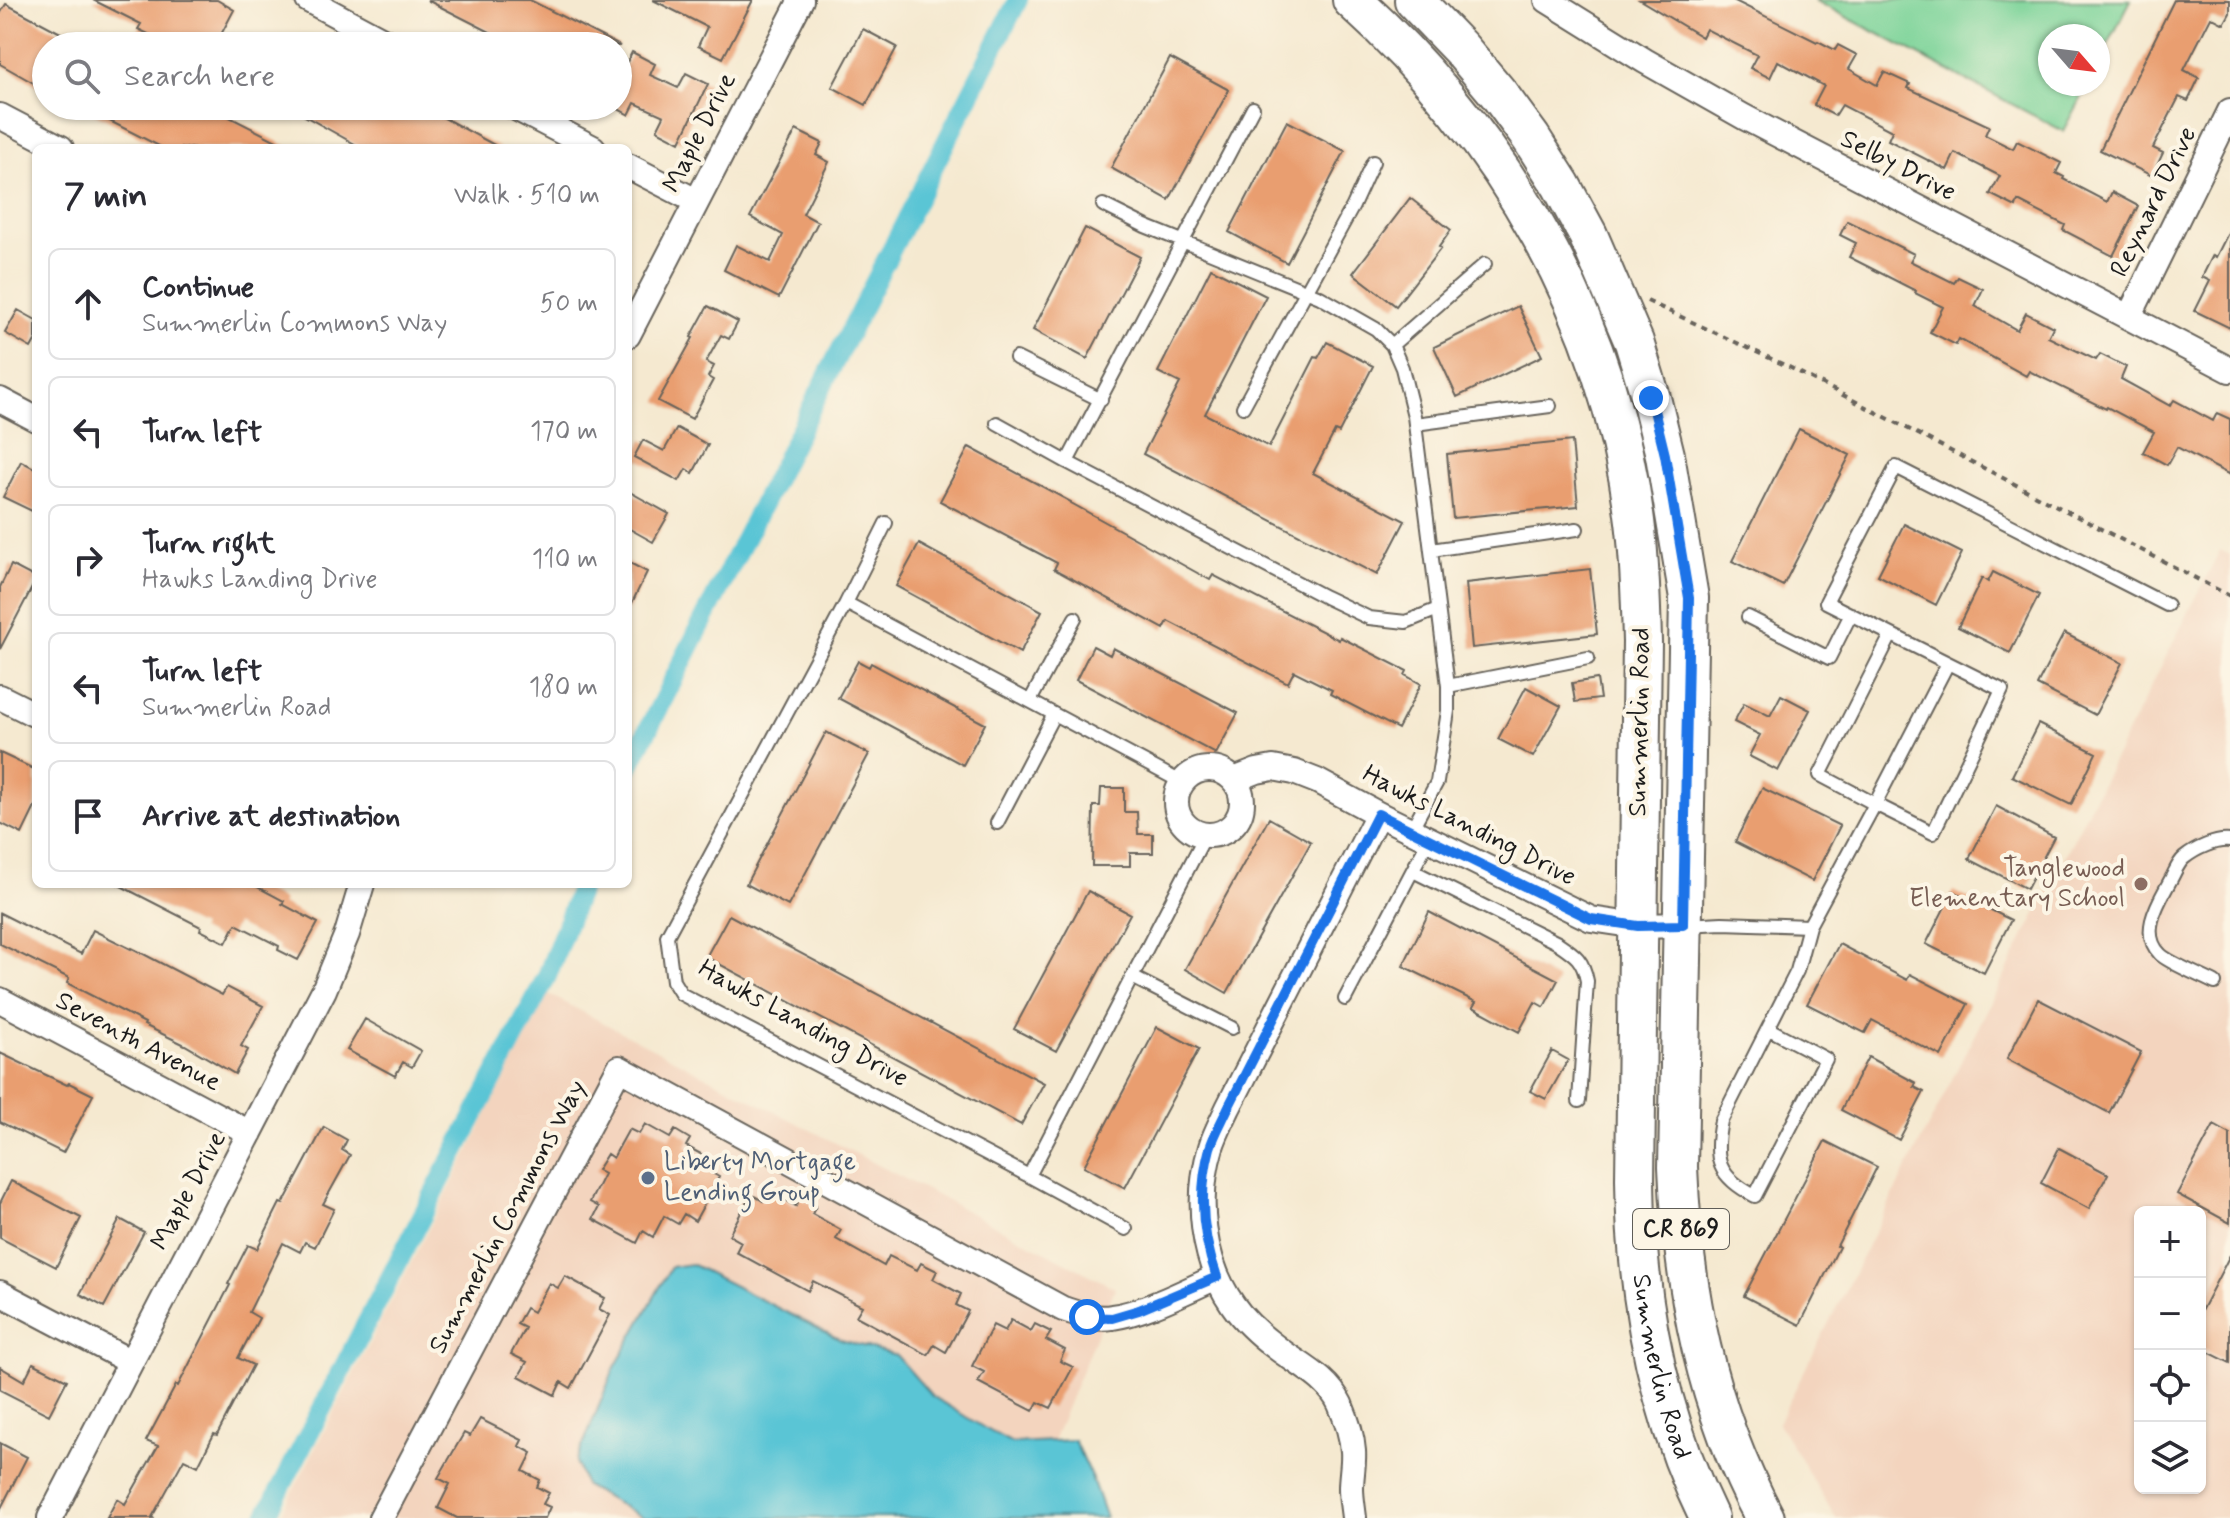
<!DOCTYPE html>
<meta charset="utf-8">
<style>
:root{--surface:#fff;--page:#f2f2f3;--text:#2b2b33;--muted:#7c7c81;--line:#e1e1e2}
body{margin:0;font-family:Mynerve,sans-serif;background:var(--page);color:var(--text)}
.controls{position:absolute;right:24px;bottom:24px;display:grid;overflow:hidden;border-radius:12px;box-shadow:0 2px 6px #0004}
.controls button{width:72px;height:72px;display:grid;place-items:center;padding:0;border:0;border-bottom:2px solid var(--line);background:var(--surface);color:var(--text);font:40px sans-serif}
.compass{position:absolute;left:2038px;top:24px;width:72px;height:72px;border-radius:50%;background:var(--surface);box-shadow:0 2px 6px #0004;rotate:118deg}
.stop{position:absolute;width:24px;height:24px;margin:-18px;border:6px solid #1a73e8;border-radius:50%;background:#fff}
.stop.end{background:#1a73e8;border-color:#fff;box-shadow:0 2px 8px #0008}
.list{margin:0;padding:0;list-style:none}
h2{display:flex;justify-content:space-between;align-items:center;height:104px;margin:0;padding:0 32px;font-size:34px}
h2 small{font-size:26px;font-weight:400;color:var(--muted)}
.list li{display:grid;grid-template-columns:52px 1fr auto;gap:24px;align-items:center;box-sizing:border-box;height:112px;margin:0 16px 16px;padding:0 16px;border:2px solid var(--line);border-radius:12px}
.list b{display:block;font-size:30px;white-space:nowrap}
.list p{margin:0;font-size:26px;white-space:nowrap;color:var(--muted)}
.list em{font-size:26px;font-style:normal;color:var(--muted)}
.icon{flex:none;width:44px;height:44px;fill:none;stroke:currentColor;stroke-width:2;stroke-linecap:round;stroke-linejoin:round}
.map{position:relative;flex:none;width:2230px;height:1518px;overflow:hidden}
.search{position:absolute;background:var(--surface);box-shadow:0 2px 6px #0004;left:32px;top:32px;width:600px;height:88px;display:flex;align-items:center;gap:20px;box-sizing:border-box;padding:0 28px;border-radius:44px;color:var(--muted);font-size:30px}
.panel{position:absolute;background:var(--surface);box-shadow:0 2px 6px #0004;left:32px;top:144px;width:600px;height:744px;border-radius:12px}
.map>svg:first-child{display:block}
.built{fill:#f3d4be;fill-rule:evenodd}
.green{fill:#7ad398;stroke:#4b785a;stroke-width:2}
.water{fill:#5ac5d5;stroke:#3b7078;stroke-width:2}
.lines{fill:none;stroke-linecap:round;stroke-linejoin:round}
.canal{stroke:#5ac5d5;stroke-width:20}
.building{fill:#e99e6f}
.service-casing{stroke:#68645b;stroke-width:16}
.minor-casing{stroke:#68645b;stroke-width:28}
.primary-casing{stroke:#68645b;stroke-width:42}
.path{stroke:#68645b;stroke-width:4;stroke-dasharray:6 6;stroke-linecap:butt}
.service{stroke:#fff;stroke-width:12}
.minor{stroke:#fff;stroke-width:24}
.primary{stroke:#fff;stroke-width:38}
.route{stroke:#1a73e8;stroke-width:10}
.education-dot{fill:#8d6e63;stroke:#fcf5e5;stroke-width:3}
.service-dot{fill:#5c6f8a;stroke:#fcf5e5;stroke-width:3}
.labels{text-anchor:middle;dominant-baseline:central;stroke-width:8;stroke-linejoin:round;paint-order:stroke}
.shield{fill:#fcf5e5;stroke:#5f5d58;stroke-width:2}
.shield-label{font-size:24px;font-weight:bold;fill:#1c1c1c}
.street-label{font-size:26px;fill:#1c1c1c;stroke:#fcf5e5}
.education-label{font-size:26px;fill:#785e54;stroke:#fcf5e5;text-anchor:end}
.service-label{font-size:26px;fill:#4e5e75;stroke:#fcf5e5;text-anchor:start}
</style>
<div class="map">
<svg width="2230" height="1518" viewBox="0 0 2230 1518">
<rect width="100%" height="100%" fill="#fcf5e5"/>
<filter id="ink" filterUnits="userSpaceOnUse"><feTurbulence type="fractalNoise" baseFrequency=".0125" numOctaves="2"/><feDisplacementMap in="SourceGraphic" scale="16" xChannelSelector="R" yChannelSelector="G"/><feConvolveMatrix kernelMatrix="1 2 1 2 8 2 1 2 1" color-interpolation-filters="sRGB"/></filter>
<filter id="wash" filterUnits="userSpaceOnUse"><feTurbulence type="fractalNoise" baseFrequency=".006" numOctaves="4" result="noise"/><feDisplacementMap in="SourceGraphic" scale="32" xChannelSelector="R" yChannelSelector="G"/><feGaussianBlur stdDeviation="1.8" result="paint"/><feColorMatrix in="noise" values="0 0 0 0 0 0 0 0 0 0 0 0 0 0 0 0 0 1.4 0 .05"/><feComposite in="paint" operator="in"/></filter>
<g filter="url(#wash)">
<rect width="100%" height="100%" fill="#f5e9d0"/>
<path class="built" d="M2220,550L2230,555V1518H1836L1778,1423ZM2140,1212H2200V1488H2140Z
M544,992L1115,1288L1053,1441L1012,1443L986,1429L932,1396L896,1355L841,1340L691,1264L671,1267L614,1369L576,1462L586,1486L644,1518H279L472,1145Z"/>
<path class="green" d="M1814,0H2131L2098,64V36H2050V84H2088L2063,131Z"/>
<path class="water" d="M691,1264L841,1340L896,1355L932,1396L986,1429L1012,1443L1074,1440L1092,1479L1106,1518H644L585,1486L576,1462L614,1369L671,1267Z"/>
<g class="lines">
<path class="canal" d="M628,769L1018,0
M265,1518L547,976L582,884"/>
</g>
<g id="blocks">
<path class="building" d="M93,0H217L234,10L215,46H173L138,29L141,24Z
M427,0H530L620,46H497L487,41L492,33Z
M653,0H753L723,58L698,46L707,27Z
M1640,0H1733L1817,42L1818,41L1835,50L1838,45L1857,55L1849,69L1877,85L1884,72L1910,84L1908,88L1989,126L1985,135L2013,149L2017,141L2061,163L2056,173L2064,177L2063,179L2107,202L2112,192L2138,206L2113,256L2063,230L2065,225L2018,201L2016,207L1990,194L2000,176L1955,153L1947,170L1888,140L1892,131L1842,105L1835,116L1814,105L1824,86L1778,61L1770,78L1750,68L1757,55L1706,29L1702,37Z
M2174,0H2230V13L2224,24L2211,17L2184,70L2199,78L2188,101L2179,97L2153,148L2163,153L2152,176L2100,150Z
M6,4L85,46H46V90L0,64V14Z
M863,29L897,47L866,105L832,87Z
M632,52L655,64L650,75L678,88L686,73L708,84L680,142L657,130L664,116L635,103L629,115L618,109V80Z
M1170,58L1229,90L1169,200L1111,168Z
M80,106H208L290,148H163Z
M287,106H422L500,148H362Z
M1287,121L1345,151L1287,263L1229,232Z
M796,130L822,143L816,155L829,162L803,214L818,222L779,298L724,270L736,245L770,262L783,235L750,217Z
M1410,198L1451,230L1439,247L1441,248L1396,306L1353,273Z
M1847,221L1914,254L1910,261L1954,283L1958,277L1983,289L1975,306L2017,330L2026,313L2053,327L2048,337L2096,360L2100,354L2126,367L2121,379L2170,406L2174,400L2213,421L2217,413L2230,419V475L2177,447L2167,465L2143,452L2154,432L2107,407L2106,409L2029,371L2026,376L1959,339L1956,345L1930,332L1943,307L1915,293L1916,291L1849,257L1856,243L1840,235Z
M1085,228L1140,257L1087,359L1033,330Z
M2230,229V328L2195,311L2210,281L2202,277L2213,255L2216,257Z
M1211,268L1266,296L1205,414L1269,447L1315,357L1318,358L1327,342L1373,366L1339,433L1335,431L1313,473L1405,521L1377,575L1143,454L1180,383L1158,372Z
M708,306L738,322L729,339L721,335L706,362L714,366L708,377L713,380L692,419L658,401L693,338L691,337Z
M1518,306L1542,356L1457,397L1434,347Z
M18,310L36,320V339L31,348L5,333Z
M677,428L708,445L693,473L686,469L679,481L634,457L643,440L664,451Z
M1799,429L1850,455L1783,586L1732,561Z
M1572,441L1578,506L1453,518L1447,454Z
M969,447L1071,502V503L1210,580L1213,575L1339,640L1340,637L1407,671L1405,675L1421,684L1398,729L1330,694L1332,690L1294,671L1288,683L1168,621L1164,629L1054,569L1057,563L940,501Z
M21,461L36,469V513L3,497Z
M628,491L669,514L653,542L628,528Z
M1904,524L1962,553L1936,605L1878,575Z
M919,544L1042,611L1020,653L896,586Z
M628,562L647,572L628,611Z
M11,565L36,578V580L0,649V587Z
M1590,569L1597,634L1472,648L1466,583Z
M1993,572L2039,595L2010,653L1958,627L1982,578L1988,582Z
M2064,633L2122,663L2095,715L2037,685Z
M1093,646L1110,655L1113,648L1238,713L1216,754L1076,680Z
M858,661L869,667L871,663L985,724L963,765L838,698Z
M1597,679L1600,699L1575,702L1572,683Z
M1526,687L1561,706L1533,757L1498,739Z
M1781,695L1810,710L1778,771L1749,756L1760,735L1734,722L1744,703L1770,716Z
M2038,724L2096,753L2071,805L2012,776Z
M826,732L869,754L788,906L746,884Z
M0,753L36,770V805L22,834L0,823Z
M1101,788H1124V812H1137L1138,834H1153V853H1130V866H1092L1093,806H1100Z
M1762,788L1840,826L1812,881L1735,842Z
M1996,806L2054,837L2027,889L1969,859Z
M1269,818L1311,842L1227,993L1185,969Z
M117,884H252L284,901L282,904L318,923L298,960L278,950L279,946L236,924L226,943L200,930L201,927Z
M1088,891L1130,914L1056,1051L1014,1029Z
M1953,891L2011,920L1984,973L1926,944Z
M1429,912L1558,980L1544,1007L1535,1002L1519,1032L1473,1007L1476,1002L1403,966Z
M0,913L81,954L93,930L131,949L132,948L222,995L227,987L263,1006L241,1046L248,1050L235,1074L185,1045L144,1025L145,1023L67,983L69,978L0,944Z
M729,915L1044,1083L1021,1125L706,957Z
M1839,944L1907,980L1910,974L1968,1004L1941,1056L1872,1020L1865,1033L1807,1004Z
M2038,999L2141,1052L2109,1113L2007,1059Z
M365,1019L421,1051L412,1067L403,1062L395,1076L347,1050Z
M1157,1027L1199,1049L1125,1188L1084,1166Z
M1552,1051L1568,1060L1546,1099L1530,1091Z
M0,1053L67,1085L69,1083L93,1095L63,1153L0,1122Z
M1868,1057L1916,1083L1914,1087L1924,1092L1899,1140L1841,1110Z
M645,1124L670,1138L675,1130L690,1139L686,1146L712,1160L707,1170L719,1177L695,1221L684,1214L678,1224L664,1216L653,1237L643,1231L637,1243L593,1219L599,1207L590,1202L604,1174L597,1170L607,1154L613,1158L629,1129L639,1134Z
M2214,1125L2230,1134V1223L2177,1194Z
M324,1127L347,1140L342,1150L350,1155L323,1204L334,1209L315,1247L305,1242L300,1252L283,1243L249,1312L259,1318L238,1358L253,1365L217,1435L214,1434L198,1466L184,1459L152,1517L153,1518H107L117,1499L125,1504L158,1446L146,1441L176,1385L178,1386L230,1285L228,1284L248,1245L257,1249L280,1203L283,1204Z
M1825,1141L1877,1167L1837,1246L1839,1247L1800,1325L1744,1296Z
M2059,1148L2108,1174L2089,1209L2041,1183Z
M11,1181L81,1218L56,1267L0,1238V1203Z
M768,1191L796,1206L800,1197L816,1206L812,1214L841,1230L836,1239L884,1266L889,1256L917,1270L921,1263L937,1271L933,1279L961,1294L956,1305L968,1311L946,1352L934,1345L928,1355L856,1316L862,1306L813,1281L808,1291L736,1252L741,1242L729,1235L751,1194L763,1201Z
M120,1219L144,1232L104,1307L80,1294Z
M2230,1255V1363L2200,1348V1313Z
M565,1276L605,1298L599,1309L610,1315L571,1388L561,1382L555,1395L519,1376L527,1362L511,1354L525,1328L517,1324L526,1308L533,1312L549,1283L558,1288Z
M1011,1320L1031,1331L1035,1324L1051,1332L1046,1340L1065,1350L1060,1361L1073,1367L1051,1408L1038,1402L1033,1411L978,1382L984,1372L972,1366L993,1325L1005,1331Z
M33,1363L67,1380L49,1415L0,1390V1367L24,1381Z
M480,1419L522,1440L519,1446L532,1453L523,1471L540,1480L537,1487L549,1493L543,1504L550,1507L545,1518H457L438,1508L450,1484L438,1478L464,1433L470,1436Z
M0,1443L27,1457L0,1510Z"/>
</g>
</g>
<g filter="url(#ink)">
<use href="#blocks" fill-opacity="0" stroke="#68645b" stroke-width="2"/>
<g class="lines">
<g class="service-casing">
<path id="service" d="M1253,108L1067,462L1325,597L1369,618L1406,622L1438,609
M1103,205L1145,226L1320,297L1376,329L1392,345L1402,368L1414,416L1448,686V711L1437,782L1411,830
M1392,345L1485,264
M1016,358L1101,400
M1243,407L1353,206L1373,162
M997,423L1067,462
M1415,424L1550,406
M1431,550L1577,529
M846,603L886,523
M1748,617L1829,658L1851,614
M1891,635L1820,775L1875,804L1948,663
M1448,686L1588,658
M1030,701L1075,618
M1183,783L846,603L667,936L673,981L681,994L1029,1176L1205,836
M997,823L1054,714
M1413,871L1558,943C1576,955 1583,960 1587,981L1579,1101
M1686,925L1722,923L1809,926L1875,804L1933,833L2002,690L1826,602L1896,467L2167,605
M1132,977L1232,1028
M2215,983C2204,977 2167,962 2160,954C2138,932 2160,900 2171,879C2175,872 2178,863 2184,858C2195,849 2216,839 2230,841
M1345,999L1429,839
M1769,1029L1826,1059L1755,1196C1718,1177 1713,1160 1721,1121L1797,971L1809,926
M1029,1176L1126,1229"/>
</g>
<g class="minor-casing">
<path id="minor" d="M308,0L394,46
M1547,0L1645,61L1744,117L2230,370
M512,106L593,148
M0,116L61,148
M628,166L696,201
M2129,317L2230,111
M628,335L801,0
M0,400L36,419
M0,697L36,715
M1176 802a33 33 0 1 1 66 0a33 33 0 1 1-66 0Z
M1234,780L1257,771L1273,768L1294,772L1317,781L1378,814L1591,919L1638,926L1683,925
M0,1000L250,1133
M0,1293L131,1362
M50,1518L324,990L347,934L362,884
M381,1518L619,1068L1063,1309C1079,1314 1095,1320 1112,1317C1144,1313 1187,1290 1217,1277
M1354,1518C1353,1508 1351,1498 1351,1488C1351,1476 1354,1463 1353,1451C1352,1436 1346,1418 1340,1404C1327,1377 1299,1365 1277,1348C1261,1336 1244,1321 1233,1305C1202,1261 1195,1199 1211,1147C1215,1134 1222,1121 1228,1108L1378,814"/>
</g>
<g class="primary-casing">
<g id="primary">
<path id="s1" d="M1352,0C1503,136 1609,317 1635,521C1640,561 1641,601 1642,642L1635,1179C1636,1296 1657,1412 1709,1518"/>
<path d="M1414,0L1461,49L1498,93L1531,138L1561,185L1588,235L1634,342L1651,398L1665,455L1689,598L1678,1167C1683,1290 1706,1408 1765,1518"/>
</g>
</g>
<path class="path" d="M1647,301L1791,368L2230,596"/>
<use href="#service" class="service"/>
<use href="#minor" class="minor"/>
<use href="#primary" class="primary"/>
</g>
</g>
<g class="lines" filter="url(#ink)">
<path class="route" d="M1087,1317L1112,1318L1139,1310L1217,1277C1202,1236 1198,1192 1210,1148C1214,1135 1222,1121 1228,1108L1378,814L1591,919L1638,926L1683,925L1689,598L1665,455L1651,398"/>
</g>
<circle class="education-dot" cx="2141" cy="884" r="8"/>
<circle class="service-dot" cx="648" cy="1178" r="8"/>
<g class="labels">
<rect class="shield" x="1633" y="1209" width="96" height="40" rx="6"/>
<g class="shield-label">
<text x="1681" y="1229">CR 869</text>
</g>
<g class="street-label">
<text transform="translate(700 133) rotate(-63)">Maple Drive</text>
<text transform="translate(1898 166) rotate(27)">Selby Drive</text>
<text transform="translate(2154 202) rotate(-64)">Reynard Drive</text>
<text transform="translate(1640 722) rotate(-89)">Summerlin Road</text>
<text transform="translate(1469 826) rotate(27)">Hawks Landing Drive</text>
<text transform="translate(803 1024) rotate(29)">Hawks Landing Drive</text>
<text transform="translate(138 1042) rotate(28)">Seventh Avenue</text>
<text transform="translate(189 1191) rotate(-62)">Maple Drive</text>
<text transform="translate(508 1217) rotate(-62)">Summerlin Commons Way</text>
<text stroke="none"><textPath href="#s1" startOffset="1454">Summerlin Road</textPath></text>
</g>
<g class="education-label">
<text x="2125" y="869">Tanglewood<tspan x="2125" dy="30">Elementary School</tspan></text>
</g>
<g class="service-label">
<text x="664" y="1163">Liberty Mortgage<tspan x="664" dy="30">Lending Group</tspan></text>
</g>
</g>
</svg>
<div class="controls">
<button>+</button>
<button>−</button>
<button><svg class="icon" aria-label="locate" viewBox="0 0 24 24"><circle cx="12" cy="12" r="6"/><path d="M12 2v4M12 18v4M2 12h4M18 12h4"/></svg></button>
<button><svg class="icon" aria-label="layers" viewBox="0 0 24 24"><path d="M12 4l9 5-9 5-9-5zM3 14l9 5 9-5"/></svg></button>
</div>
<svg class="compass" viewBox="-18 -18 36 36"><path d="M0-13l5 13h-10z" fill="#e53935"/><path d="M0 13l5-13h-10z" fill="#7c7c81"/></svg>
<div class="stop" style="left:1087px;top:1317px"></div>
<div class="stop end" style="left:1651px;top:398px"></div>
<div class="search"><svg class="icon" aria-label="search" viewBox="0 0 24 24"><circle cx="10" cy="10" r="6"/><path d="M15 15l6 6"/></svg>Search here</div>
<section class="panel">
<h2>7 min<small>Walk · 510 m</small></h2>
<ul class="list">
<li><svg class="icon" aria-label="ahead" viewBox="0 0 24 24"><path d="M12 20V5M6 11l6-6 6 6"/></svg><div><b>Continue</b><p>Summerlin Commons Way</p></div><em>50 m</em></li>
<li><svg class="icon" aria-label="left" viewBox="0 0 24 24"><path d="M17 20v-9H6M10 6l-5 5 5 5"/></svg><div><b>Turn left</b></div><em>170 m</em></li>
<li><svg class="icon" aria-label="right" viewBox="0 0 24 24"><path d="M7 20v-9h11M14 6l5 5-5 5"/></svg><div><b>Turn right</b><p>Hawks Landing Drive</p></div><em>110 m</em></li>
<li><svg class="icon" aria-label="left" viewBox="0 0 24 24"><path d="M17 20v-9H6M10 6l-5 5 5 5"/></svg><div><b>Turn left</b><p>Summerlin Road</p></div><em>180 m</em></li>
<li><svg class="icon" aria-label="arrive" viewBox="0 0 24 24"><path d="M6 21V4h12l-3 4 3 4H6"/></svg><div><b>Arrive at destination</b></div></li>
</ul>
</section>
</div>
